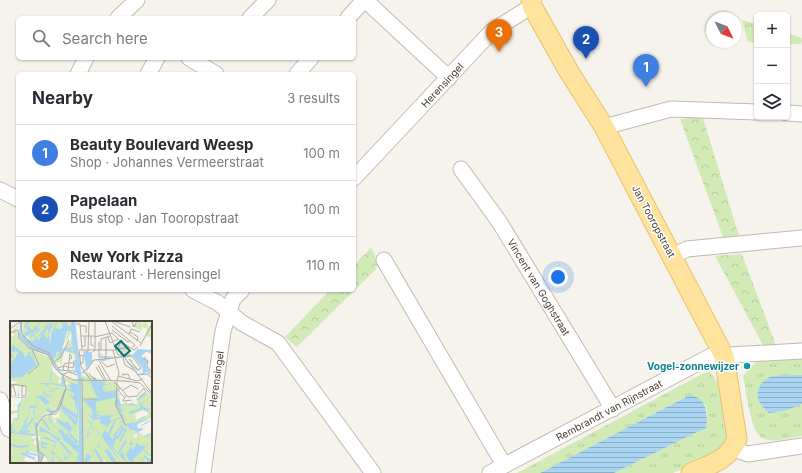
<!DOCTYPE html>
<meta charset="utf-8">
<style>
:root{--surface:#fff;--page:#f7f7f7;--text:#2b2b33;--muted:#7c7c81;--line:#e1e1e2;--accent:#fc3f1d}
body{margin:0;font-family:Inter,sans-serif;background:var(--page);color:var(--text)}
.controls{position:absolute;right:12px;top:12px;display:grid;overflow:hidden;border-radius:6px;box-shadow:0 1px 3px #0004}
.controls button{width:36px;height:36px;display:grid;place-items:center;padding:0;border:0;border-bottom:1px solid var(--line);background:var(--surface);color:var(--text);font:20px sans-serif}
.compass{position:absolute;left:706px;top:12px;width:36px;height:36px;border-radius:50%;background:var(--surface);box-shadow:0 1px 3px #0004;rotate:132deg}
.you{position:absolute;left:558px;top:277px;width:14px;height:14px;margin:-10px;border:3px solid #fff;border-radius:50%;background:#1a73e8;box-shadow:0 0 0 6px #1a73e833}
.badge{display:grid;place-items:center;width:26px;height:26px;border-radius:50%;background:var(--accent);color:#fff;font-size:13px;font-weight:700}
.pin{position:absolute;translate:-50% -33px;filter:drop-shadow(0 1px 2px #0008)}
.pin::after{content:'';position:absolute;top:21px;width:14px;height:12px;background:inherit;clip-path:polygon(0 0,100% 0,50% 100%)}
.list{margin:0;padding:0;list-style:none}
h2{display:flex;justify-content:space-between;align-items:center;height:52px;margin:0;padding:0 16px;font-size:17px}
h2 small{font-size:13px;font-weight:400;color:var(--muted)}
.list li{display:grid;grid-template-columns:26px 1fr auto;gap:12px;align-items:center;box-sizing:border-box;height:56px;padding:0 16px;border-top:1px solid var(--line)}
.list b{display:block;font-size:15px;white-space:nowrap}
.list p{margin:0;font-size:13px;white-space:nowrap;color:var(--muted)}
.list em{font-size:13px;font-style:normal;color:var(--muted)}
.icon{flex:none;width:22px;height:22px;fill:none;stroke:currentColor;stroke-width:2;stroke-linecap:round;stroke-linejoin:round}
.map{position:relative;flex:none;width:802px;height:473px;overflow:hidden}
.search{position:absolute;background:var(--surface);box-shadow:0 1px 3px #0004;left:16px;top:16px;width:340px;height:44px;display:flex;align-items:center;gap:10px;box-sizing:border-box;padding:0 14px;border-radius:6px;color:var(--muted);font-size:15px}
.panel{position:absolute;background:var(--surface);box-shadow:0 1px 3px #0004;left:16px;top:72px;width:340px;height:220px;border-radius:6px}
.map>svg:first-child{display:block}
.grass{fill:url(#grass-tufts)}
.forest{fill:url(#forest-crowns)}
.water{fill:url(#water-rules)}
.lines{fill:none;stroke-linecap:round;stroke-linejoin:round}
.minor-casing{stroke:#c2bbae;stroke-width:17}
.major-casing{stroke:#e6c16a;stroke-width:21}
.minor{stroke:#fff;stroke-width:15}
.major{stroke:#ffe39c;stroke-width:19}
.culture-dot{fill:#0f9aa8;stroke:#fff;stroke-width:1.5}
.labels{text-anchor:middle;dominant-baseline:central;stroke-width:3;stroke-linejoin:round;paint-order:stroke}
.street-label{font-size:10px;fill:#4b4439;stroke:#fff}
.culture-label{font-size:10px;font-weight:bold;fill:#0d838f;stroke:#fff;text-anchor:end}
.inset-river{fill:none;stroke:#a9d4f2;stroke-width:2}
.inset-road{fill:none;stroke:#b2ada4;stroke-width:1}
.view{fill:#0f766e;fill-opacity:0.15;stroke:#0f766e;stroke-width:2}
.inset-edge{fill:none;stroke:#4b4439;stroke-width:2}
</style>
<div class="map">
<svg width="802" height="473" viewBox="0 0 802 473">
<defs>
<pattern id="grass-tufts" width="24" height="20" patternUnits="userSpaceOnUse"><rect width="24" height="20" fill="#d2eab5"/><path d="M3 7l-1-3M5 7V3M7 7l1-3M15 17l-1-3M17 17v-4M19 17l1-3" fill="none" stroke="#b6ca9c"/></pattern>
<pattern id="forest-crowns" width="20" height="18" patternUnits="userSpaceOnUse"><rect width="20" height="18" fill="#d2eab5"/><path d="M2 6a3 3 0 1 1 6 0M12 15a3 3 0 1 1 6 0" fill="none" stroke="#b6ca9c"/></pattern>
<pattern id="water-rules" width="6" height="5" patternUnits="userSpaceOnUse"><rect width="6" height="5" fill="#a9d4f2"/><path d="M0 2.5h6" fill="none" stroke="#8caec5"/></pattern>
</defs>
<rect width="100%" height="100%" fill="#f6f3ec"/>
<path class="grass" d="M742,20L757,24V43L748,42Z
M787,33L802,38L801,44H787Z
M802,356V375L771,377L769,413L785,411L802,404V436C791,437 773,444 762,438C750,431 746,389 743,376L760,358Z
M710,372L714,377L718,384L726,428L727,445L721,452L673,473H614L701,430L706,429L707,411L705,405L690,395L540,473H517L704,373Z"/>
<path class="forest" d="M697,117L703,118L740,239L724,240L680,119Z
M371,248L374,253L378,265L375,270L297,347L285,337L330,290H354V265Z
M742,254L777,348L765,349L715,256Z"/>
<path class="water" d="M802,375V404L785,411L769,413C759,405 753,395 762,383C765,380 768,377 773,376C782,375 793,375 802,375Z
M690,395C707,398 708,414 706,429L701,430L614,473H540Z"/>
<g class="lines">
<g class="minor-casing">
<path id="minor" d="M365,0L449,78
M118,18L137,0
M250,18L268,0
M348,18L364,0
M189,58L216,74
M78,74L86,58
M148,74L157,58
M297,74L311,58
M787,113L802,114
M604,127L671,109L757,112
M461,169L500,223L613,409
M354,178L492,31L532,6
M0,190L18,199
M673,256L687,249L802,238
M384,260L504,465
M193,290L218,303L242,323L278,343L373,473
M0,400L9,429L11,430
M733,449L748,454L802,446
M203,473L223,331L233,299L242,290
M490,473L711,356L802,351"/>
</g>
<g class="major-casing">
<path id="major" d="M531,0L532,6L568,70L604,127L724,356L737,439C728,461 711,464 691,473"/>
</g>
<use href="#minor" class="minor"/>
<use href="#major" class="major"/>
</g>
<circle class="culture-dot" cx="747" cy="366" r="4"/>
<g class="labels">
<g class="street-label">
<text transform="translate(442 85) rotate(-47)">Herensingel</text>
<text transform="translate(654 221) rotate(62)">Jan Tooropstraat</text>
<text transform="translate(539 287) rotate(59)">Vincent van Goghstraat</text>
<text transform="translate(216 379) rotate(-82)">Herensingel</text>
<text transform="translate(609 410) rotate(-28)">Rembrandt van Rijnstraat</text>
</g>
<g class="culture-label">
<text x="739" y="366">Vogel-zonnewijzer</text>
</g>
</g>
<g transform="translate(10 321)">
<rect width="142" height="142" fill="#f6f3ec"/>
<path d="M14,0H41L39,2L60,0L61,5V0L67,50L62,52L58,48L62,50V47L63,50H66L65,41L61,42L65,38L63,33L54,30L51,46L50,41L45,42L44,36L35,29L37,24H34L33,28L29,24L24,25L18,16L12,13ZM53,3L59,5L55,23L62,10L61,20L53,28L51,23V26L44,22L40,24V12H48ZM134,0L142,3V10H140L142,17L136,15L135,20L137,9L141,3L135,1L139,5L137,8L132,6V10L122,5L129,1L133,3ZM9,4L6,9L9,17L22,29L41,37L43,44L41,49L50,57L48,62H53L51,59V55L68,59L66,52L67,53L68,59L69,142H30L31,138L33,137V141L38,140L34,134L29,130V124L28,117L30,120V116L26,114V107L36,93L37,97L38,93L42,94L45,102L47,100L44,96L49,97L51,82L56,71V64L60,62L54,61L52,57L55,69L47,89L44,87L45,91L35,92L28,102L25,100L27,102L24,105L25,115L20,116L26,118L23,123L27,124V122L28,131L33,135L29,138V142H25V139L29,141V132L18,130L14,139L20,142H0V108L3,97H7V92L0,94V90L8,89L7,85H0L11,84V76H0L5,74L6,76H17L18,73L16,66L0,64L9,61L0,60V58L11,51L13,53L27,43L22,35L15,37L10,34L4,36L3,44L0,45V14L4,15L3,11L0,14V11ZM76,50L84,59L103,58L95,61H105L111,67L108,70L111,84L117,80V83L122,82V80L124,84L128,83L126,76L129,77L137,72L142,75V96L126,104L128,108L123,116L126,117L129,112L136,116L142,111V137L135,136L140,142H96L94,138L93,142H73L71,54L77,56ZM135,88L139,93L126,99L125,93Z" fill="#d2eab5" fill-rule="evenodd"/>
<path d="M6,14L9,21H13L11,23L14,22L15,24L14,25L15,26L9,21L3,26L7,29L12,24L9,29L13,27L16,31L19,28L22,31H18V35L14,36L16,34L11,33L17,32L12,30L8,35L3,32V41L0,44V25ZM22,63L35,65L26,79H23ZM20,79V83L18,81L13,83L19,84V88L15,90L17,94H12L16,95L12,97L15,98L10,99L15,100L10,106L12,109L7,111V107L2,110L9,102L7,99L12,80Z" fill="#d2eab5"/>
<path d="M52,7L58,8L53,26L41,23V12L49,13Z" fill="#d2eab5"/>
<path d="M10,0L14,3L16,1H14L12,0H19L18,4L23,0L18,4L22,10L27,4L21,8L32,0L26,6L30,8L28,11L30,13L32,10L31,8L33,10L35,7L33,5L35,6L40,0L32,14L27,16L30,13L28,11L25,14L29,7L23,12L29,19L41,0L40,3L44,0L41,6L44,7L46,2L44,1H47L45,7L48,8L50,1L48,8H51L53,2L47,0L56,2L57,0V4L61,6V0H65L71,52L76,47L73,30L82,31V39L94,38V36H91V33L89,32V30V32H91L92,35L91,36L104,35L94,39L107,35L122,34L128,28L142,29V32L136,31L132,34V37L135,36L134,34L137,38L133,37L138,40L136,44L142,55L136,51L134,53H128L133,52L132,46L122,34L116,36V40L130,49L128,50L117,42L116,40L115,37L109,35L94,40L84,39L74,51L77,53L79,57L74,52L71,53L73,142H69V135L68,142V139L65,142L69,133L52,117L46,122L44,131L53,141L56,139L53,136L57,137L51,130L57,136L59,135L53,128L59,134L61,133L53,142L44,132L43,142L35,134L29,142L24,102L29,101L31,96L23,90L26,96L23,93V96H26L23,97V87H20V91L15,105L21,97V92V96L20,98L11,112L15,108L21,111L13,112L25,113V115L0,112L4,98L8,97V91H0L8,90V84L11,80V77L0,76H8L9,63V76L19,77H11V85H9V97L6,100L4,98L2,110L6,109V101V110L2,111L7,112L12,108L16,97V99L20,91L19,85H26L27,75H31L36,66V63L24,62H40L41,49L42,47L41,62L36,65L41,67L42,62L54,64L51,62L52,54L45,47L39,34L22,29L9,16ZM16,2L18,5L15,4L14,7L18,5L16,9L20,8L14,13L12,12L16,16L22,11L19,17L23,13L20,18L24,14L26,17L22,21L11,13L12,3ZM40,3L36,13L38,9L39,14L41,6L44,8L41,12L40,25L39,14L37,18L34,13ZM62,4L67,51L52,52L46,46L43,36L45,37L47,31H50L47,35L51,34L45,39L50,37L51,36L52,29L64,32L61,29L63,26L52,28L57,10L62,9ZM58,51L67,52L68,59L69,124L68,125L57,114L68,101V109V62L67,63L60,61H58L62,62L59,63L62,64H59L61,67L57,66L62,68H56L52,55ZM42,63L55,66L49,87L43,91L36,84L40,81L32,74L33,72L41,79L38,76L40,74L43,77L40,73L38,75L34,71L35,68L40,71L41,69L47,72L41,68L47,70L41,68L40,70H39L35,68L37,65L40,67L48,68L49,67H41ZM56,69L65,72L63,77L61,74L58,73L67,82L64,81L67,88L53,78ZM28,76L38,86L36,90L41,92L30,96L23,89L25,86L29,89L26,86ZM53,78L67,88V100L50,87ZM50,87L65,104L62,107L57,100L53,97L57,100L55,102L46,97L48,101L44,97L45,99L59,111L56,114L52,109L54,107L52,109L44,101L51,108L48,110L39,97V94L45,92ZM38,93L39,99L37,100L39,99L53,116L51,118L42,108L50,118L29,105L31,110H26L31,97ZM26,110L38,112L48,120L46,121L36,116H31L46,122L45,124L43,122L45,126L39,123L45,127L44,131L41,129L43,134L36,129L44,134L41,140L29,130ZM3,24L13,32L15,37L19,31L22,32L28,44V46L26,48L28,43L21,32L19,34L22,35L27,44L12,56L1,57L9,58V62V58L0,57V44L3,43L0,41V38L3,41L4,36L0,37L2,36L0,32L5,37L9,31L0,30ZM82,57L94,60H84L96,61L93,64L102,62L93,65V69L97,68L93,71L107,69V73H112L107,74L111,84H116V81L117,84L130,83L128,80L127,76L128,78L132,74L139,71L135,67L138,70L142,75L139,71L128,80L131,82L136,79L131,83L133,85L142,78L133,85L134,87L142,81L135,87H138L136,90L140,87L138,91L142,88L138,91L142,95L138,96L141,94L139,93L126,102L142,96L126,104L128,106L142,98L136,103L127,106L128,108L136,105L132,107L133,109L137,107L128,111L134,115L142,111L136,116L141,118L142,119L140,118L137,123L139,125L137,124L133,129L136,130L140,134L142,132V136L133,129L128,134L133,139L134,134L142,139V142H139L135,136L131,142L132,139L128,134L123,138L127,142L123,138L125,142L122,140L121,142L116,134L114,136L117,142L100,124L109,139L110,141L92,116L88,122L92,127L88,123L90,127L88,124L90,128L87,125L82,134L87,140L82,134L80,138L83,142L80,138L78,142L74,140L78,130L77,133L81,135L83,131L79,128L84,131L85,127L83,126L86,127L92,115L90,112L87,118L89,112L81,106L79,109L86,112L79,109L78,112L84,115L78,113L79,116L76,115L74,123V120L78,112L74,107L73,111V107L78,111L81,103L78,99L81,102L83,98L76,92L84,96L76,89L84,96L79,90L84,94L81,89L85,92L73,79L88,78L80,61L83,60ZM106,76L105,81L101,82L105,81L106,86L102,87L106,86L112,93L109,95H113L101,100L100,96L107,94L97,95L108,92L84,97L92,94H85L92,93L85,94L91,91L85,92L89,89L86,90V81ZM123,82L124,85L130,83V86L134,88L132,89L137,90L128,95L137,90L139,93L126,100L132,96L131,100L115,103L113,94L120,93L113,94L111,90H114L109,88L116,87L107,86ZM113,96L111,98L114,99H113L109,102L115,100L113,101L110,104L114,101L112,105L115,103L119,107L118,109L119,107L120,110L121,108L126,110L125,113L128,111L127,115L129,112L136,116L134,120L136,116L140,118L135,126L132,125L134,121L131,125L127,123L129,118L123,129L121,127L124,121L123,123L121,120L119,124H122L114,136V132L111,133L114,127L110,133L103,126L108,112L102,118L95,109L103,98L104,100ZM91,98L90,102L97,105L92,114L81,105L83,99Z" fill="#a9d4f2" fill-rule="evenodd"/>
<path class="inset-river" d="M62,8L64,32M63,50H66L65,39M52,82V85L67,95M52,87L67,97M119,92L133,87M32,98L40,109M15,108L23,98M59,113L68,122M99,113L105,100M104,115L112,105M107,118L114,106M110,120L116,108M50,121L61,133M0,123L8,126L19,125M37,127L32,126V122L38,123M97,128L106,142M18,129L17,132L27,134M85,129L93,142M95,129L104,142M109,131L116,120M11,132L25,138"/>
<path class="inset-road" d="M85,0V29H107L111,21L124,29L128,26M95,0L108,34H122M101,0L131,22M103,0L120,6M122,0L124,6L127,0M11,1L12,13L23,25L39,32L49,49L62,50M66,3H70L72,29M70,5H76V12M102,5L125,24L122,27M0,8L11,0M102,9L118,21L120,20M120,11L128,16L127,20M0,12L8,9L9,17L20,28M119,13L121,8L130,11M71,15H84M81,15V24L84,25M84,16L102,12L111,21M98,16L100,22L108,18M89,21V36H96V17M72,25H75V15M130,25L142,3M20,27L38,34L45,47L52,54M108,28L120,26M91,29V18L100,15M103,29L109,52L107,61M76,31L78,30L79,0M70,35L73,34V42H70M122,35L131,47L128,49M113,37L115,44L127,51M115,37L141,71M133,37L138,40L137,45L142,52M45,40L51,36L59,19M89,40L101,60M91,40L97,46L105,43M122,40L119,38L128,49M88,44L96,59M86,46L94,59M48,47L54,45L63,47M58,49L60,33L62,37L60,38M53,50L54,43L58,42H64L63,47M76,50L84,39L122,35M79,52L81,55L83,57L86,58L82,56M114,52L112,54L118,53L120,58M18,53L29,44L22,29M51,53L64,59L116,60M54,53L59,51L67,54M127,54L137,53L142,57M108,55L127,60L133,58M72,57L73,142M81,59L71,46L69,29H85L83,31M115,60L130,62L142,74M104,62H107L106,85L116,105M0,63L16,65V75H12V65H14M3,63L6,75M107,63L118,76L127,75L134,67M110,67L108,69L114,76M113,69L121,64L128,68M116,74L113,80L122,79M1,76V65H3M129,76L136,71L134,68M73,78H87M40,92L47,89L55,69M27,117L29,142M30,142L34,134L29,130L26,105L35,94L46,93L49,89L56,68L53,54"/>
<path class="view" d="M111,20L120,30L114,35L105,25Z"/>
<rect width="142" height="142" class="inset-edge"/>
</g>
</svg>
<div class="controls">
<button>+</button>
<button>−</button>
<button><svg class="icon" aria-label="layers" viewBox="0 0 24 24"><path d="M12 4l9 5-9 5-9-5zM3 14l9 5 9-5"/></svg></button>
</div>
<svg class="compass" viewBox="-18 -18 36 36"><path d="M0-13l5 13h-10z" fill="#e53935"/><path d="M0 13l5-13h-10z" fill="#7c7c81"/></svg>
<div class="you"></div>
<div class="pin badge" style="left:646px;top:87px;background:#3f7fe0">1</div>
<div class="pin badge" style="left:586px;top:59px;background:#1a4fb4">2</div>
<div class="pin badge" style="left:499px;top:52px;background:#e8710a">3</div>
<div class="search"><svg class="icon" aria-label="search" viewBox="0 0 24 24"><circle cx="10" cy="10" r="6"/><path d="M15 15l6 6"/></svg>Search here</div>
<section class="panel">
<h2>Nearby<small>3 results</small></h2>
<ul class="list">
<li><span class="badge" style="background:#3f7fe0">1</span><div><b>Beauty Boulevard Weesp</b><p>Shop · Johannes Vermeerstraat</p></div><em>100 m</em></li>
<li><span class="badge" style="background:#1a4fb4">2</span><div><b>Papelaan</b><p>Bus stop · Jan Tooropstraat</p></div><em>100 m</em></li>
<li><span class="badge" style="background:#e8710a">3</span><div><b>New York Pizza</b><p>Restaurant · Herensingel</p></div><em>110 m</em></li>
</ul>
</section>
</div>
